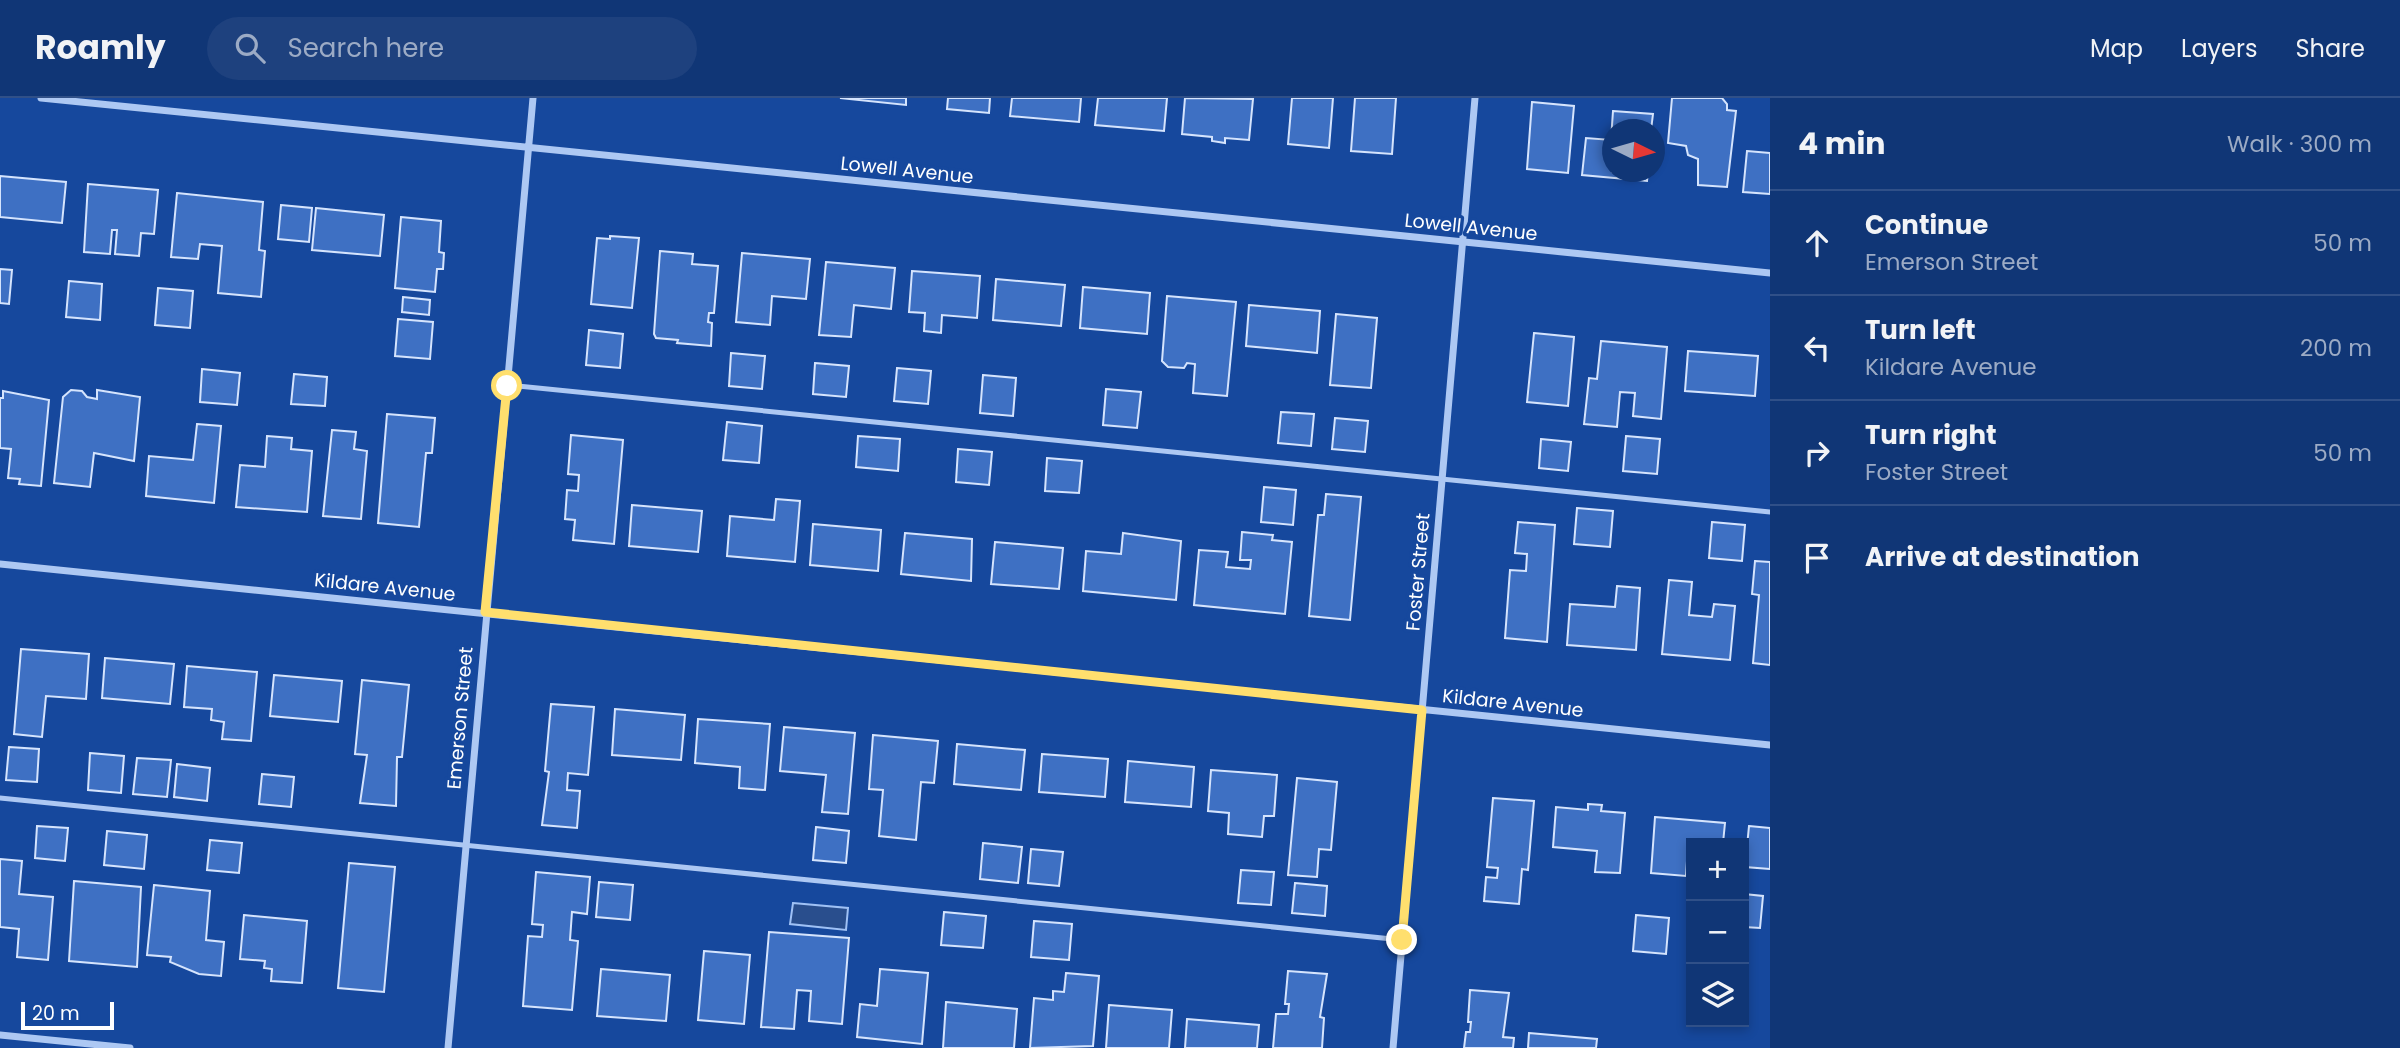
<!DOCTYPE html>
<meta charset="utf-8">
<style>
:root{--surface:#103676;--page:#1e417e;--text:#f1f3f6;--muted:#9cabc5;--line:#305088}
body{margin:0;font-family:Poppins,sans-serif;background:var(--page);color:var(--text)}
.controls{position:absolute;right:21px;bottom:21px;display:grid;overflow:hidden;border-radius:0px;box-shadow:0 4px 10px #0003}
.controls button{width:63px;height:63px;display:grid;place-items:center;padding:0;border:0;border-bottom:2px solid var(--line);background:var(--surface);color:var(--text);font:35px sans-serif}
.compass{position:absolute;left:1602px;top:21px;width:63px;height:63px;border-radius:50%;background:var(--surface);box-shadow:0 4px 10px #0003;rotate:95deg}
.scale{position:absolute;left:21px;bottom:18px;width:93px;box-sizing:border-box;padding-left:7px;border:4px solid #fff;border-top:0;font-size:19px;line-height:24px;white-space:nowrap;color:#fff;-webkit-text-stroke:5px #16489d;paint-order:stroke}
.stop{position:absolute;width:21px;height:21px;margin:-16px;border:5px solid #ffdf6e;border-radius:50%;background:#fff}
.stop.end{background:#ffdf6e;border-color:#fff;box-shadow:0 2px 7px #0008}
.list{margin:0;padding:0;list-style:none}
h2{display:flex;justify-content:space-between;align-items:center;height:91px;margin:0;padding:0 28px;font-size:30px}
h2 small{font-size:23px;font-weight:400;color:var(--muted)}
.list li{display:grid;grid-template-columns:46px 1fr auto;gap:21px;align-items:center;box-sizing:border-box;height:105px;padding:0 28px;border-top:2px solid var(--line)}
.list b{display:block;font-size:26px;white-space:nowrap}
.list p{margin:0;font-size:23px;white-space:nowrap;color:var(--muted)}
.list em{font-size:23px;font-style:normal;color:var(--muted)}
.icon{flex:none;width:38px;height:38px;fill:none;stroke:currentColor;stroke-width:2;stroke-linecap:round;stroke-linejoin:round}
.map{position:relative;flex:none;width:1770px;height:950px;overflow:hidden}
header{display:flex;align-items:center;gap:42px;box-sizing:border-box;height:98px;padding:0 35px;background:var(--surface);border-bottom:2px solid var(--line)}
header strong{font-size:33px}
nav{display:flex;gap:38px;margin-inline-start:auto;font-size:24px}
.search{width:490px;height:63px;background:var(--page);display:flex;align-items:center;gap:18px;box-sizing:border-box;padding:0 24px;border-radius:38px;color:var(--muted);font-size:26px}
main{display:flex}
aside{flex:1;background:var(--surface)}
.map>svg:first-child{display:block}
.water{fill:#294e8d;stroke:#9fc1f5;stroke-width:2}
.building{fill:#3e70c3;stroke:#d5e4fd;stroke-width:2}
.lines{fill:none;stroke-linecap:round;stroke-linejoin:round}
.lane{stroke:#adc8f3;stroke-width:5}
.street{stroke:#adc8f3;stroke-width:7}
.route{stroke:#ffdf6e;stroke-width:9}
.labels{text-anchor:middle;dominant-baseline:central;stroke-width:7;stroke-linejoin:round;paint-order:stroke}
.street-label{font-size:19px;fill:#fff;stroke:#16489d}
</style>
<header>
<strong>Roamly</strong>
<div class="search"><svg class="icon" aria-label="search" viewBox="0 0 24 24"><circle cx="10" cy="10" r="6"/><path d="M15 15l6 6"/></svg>Search here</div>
<nav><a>Map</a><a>Layers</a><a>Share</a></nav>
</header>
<main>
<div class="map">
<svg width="1770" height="950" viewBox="0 0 1770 950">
<rect width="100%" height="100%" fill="#16489d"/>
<path class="water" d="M793,805L848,810L846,832L790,826Z"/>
<path class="building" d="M840,0H906V7Z
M948,0H990L989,15L947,11Z
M1012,0H1081L1079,24L1010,18Z
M1098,0H1167L1164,33L1095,27Z
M1185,0L1253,1L1249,42L1225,40V45L1212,43V39L1182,36Z
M1292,0H1333L1329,50L1288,46Z
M1355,0H1396L1392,56L1351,53Z
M1672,0H1722L1727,6V12L1736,13L1727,89L1698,87V61L1688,57L1686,48L1668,45Z
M1532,4L1574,8L1568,75L1527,71Z
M1613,13L1653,16L1651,32H1612V74H1648L1647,83L1582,77L1586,40L1611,42Z
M1747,53L1770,55V96L1743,94Z
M0,78L66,84L62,125L0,119Z
M88,86L158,92L154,136L141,135L139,158L115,156L117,132H112L110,156L84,154Z
M177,95L263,104L259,152L265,153L261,199L218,195L222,148L200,146L198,161L171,159Z
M281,107L312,110L309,144L278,141Z
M316,110L384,117L380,158L312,152Z
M401,119L441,123L439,154L444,155L443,171H437L435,194L395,190Z
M610,138L639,140L632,210L591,206L597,140L610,141Z
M660,153L693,156L692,166L718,168L714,215H709L708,224L712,225L711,248L677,245L678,242L656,240L654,236Z
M742,155L810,161L806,201L772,198L770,227L736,224Z
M826,164L895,170L891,211L854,207L851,239L819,237Z
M0,171L12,172L9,206L0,205Z
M912,173L980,178L977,220L942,217L941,235L924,233L925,215L909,214Z
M996,181L1065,187L1061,228L993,222Z
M69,183L102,186L100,222L66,219Z
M1083,189L1150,195L1147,236L1080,230Z
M158,190L193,193L190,230L155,227Z
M1167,198L1236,204L1227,298L1193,295L1195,266L1187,265L1184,270L1168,269L1162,263Z
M403,199L430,202L429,217L402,214Z
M1249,207L1320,213L1317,255L1246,248Z
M1336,216L1377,220L1371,290L1330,287Z
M398,221L433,224L430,261L395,258Z
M589,232L623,236L620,270L586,267Z
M1534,235L1574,239L1568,308L1527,304Z
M1601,243L1667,249L1661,321L1633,318L1635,295L1620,294L1617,329L1584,326L1589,280L1597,281Z
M1688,253L1758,258L1755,298L1685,293Z
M731,255L765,258L762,291L729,288Z
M815,265L849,268L846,299L813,296Z
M897,270L931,273L928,306L894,303Z
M202,271L240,275L237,307L200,304Z
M294,276L327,279L325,308L291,306Z
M983,277L1016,280L1013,318L980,315Z
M1106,291L1141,294L1137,330L1103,327Z
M71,292L82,293L87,299L97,301V292L140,299L134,363L94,355L90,389L54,385L63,299Z
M3,293L49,302L41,388L19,386L20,381L8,380L11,351L0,350V300H3Z
M1281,314L1314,316L1311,348L1278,345Z
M387,316L435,320L432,355H426L419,429L378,425Z
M1335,320L1368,323L1365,354L1332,351Z
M727,324L762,328L759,365L723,362Z
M197,326L221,328L214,405L146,398L149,358L193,362Z
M332,332L356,334L354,351L367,353L361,421L323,418Z
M571,337L623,342L614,446L573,442L575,422L565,421L567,392L578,393L579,377L568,376Z
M267,338L292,340L291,351L312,353L307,414L236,409L240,367L265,369Z
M858,338L900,341L898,373L856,369Z
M1626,338L1660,341L1657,376L1623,373Z
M1541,341L1571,344L1568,373L1539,370Z
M958,351L992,354L989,387L956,384Z
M1047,360L1082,363L1079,395L1045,393Z
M1264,389L1296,392L1293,427L1261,424Z
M1326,396L1361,399L1350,522L1309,518L1318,417H1324Z
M776,401L800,403L795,464L727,458L730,418L774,422Z
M632,407L702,413L698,454L629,448Z
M1577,410L1613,413L1610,449L1574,446Z
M1518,424L1555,427L1547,544L1505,540L1510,472L1526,473L1527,456L1515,455Z
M1712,424L1745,427L1742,463L1709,460Z
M813,426L881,432L878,473L810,467Z
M1242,434L1273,437L1272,442L1292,444L1285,516L1194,507L1199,452L1228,454L1226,469L1250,471L1251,462H1240Z
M905,435L972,441L971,483L901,476Z
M1123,435L1181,443L1176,502L1083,493L1086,453L1121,456Z
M995,444L1063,450L1059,491L991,486Z
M1755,463L1770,464V567L1753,565L1759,497L1752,496Z
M1669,482L1692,484L1689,517L1712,519L1714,506L1735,508L1730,562L1662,556Z
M1617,488L1640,490L1636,552L1567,547L1570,506L1615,509Z
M21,551L89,556L86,601L46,598L42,639L14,636Z
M105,560L174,566L170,606L102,600Z
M187,568L257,574L251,643L222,641L224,624L211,622L212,611L184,609Z
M274,577L342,583L338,624L270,618Z
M362,582L409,587L402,659H397L396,708L360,705L367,657L355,656Z
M551,606L594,609L588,677L568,675L567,692L580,693L577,730L542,727L549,674L545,673Z
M615,611L685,617L681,662L612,657Z
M698,621L770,626L765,692L739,690L740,669L695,665Z
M784,629L855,635L848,716L822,714L826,677L780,673Z
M873,637L938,643L934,685L921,684L916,742L879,738L883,692L869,691Z
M957,646L1025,652L1021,692L954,686Z
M9,649L39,651L37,684L6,682Z
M90,655L124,658L121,695L88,692Z
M1042,656L1108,661L1105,699L1039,694Z
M137,660L171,662L167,699L133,696Z
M1128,663L1194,669L1191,709L1125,704Z
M177,666L210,670L207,703L174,699Z
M1211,672L1277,677L1274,718H1264L1262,739L1228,736L1229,715L1208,713Z
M262,676L294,679L291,709L259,706Z
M1297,680L1337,684L1331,752L1319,751L1317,779L1288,777Z
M1493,700L1534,703L1528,772L1522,771L1519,806L1484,803L1486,779L1497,780L1498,770L1487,769Z
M1588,706L1602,707L1601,713L1625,715L1620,775L1595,774L1597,753L1553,749L1556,709L1588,712Z
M1655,719L1725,725L1723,745H1691V764L1687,763L1686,778L1651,775Z
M37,728L68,730L65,763L35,760Z
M1749,728L1770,730V771L1745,769Z
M816,729L849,733L846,765L813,762Z
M107,733L147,737L144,771L104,767Z
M210,742L242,745L239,775L207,772Z
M983,745L1022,749L1018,785L980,781Z
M1031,751L1063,754L1059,788L1028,785Z
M0,761L22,763L19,796L53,799L48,862L17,859L19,831L0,829Z
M349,765L395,769L384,894L338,890Z
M1241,772L1274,774L1271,807L1238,805Z
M536,774L590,779L587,816L572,814L570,842L578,843L572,912L523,908L528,838L542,839L543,827L532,826Z
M74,783L141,789L137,869L69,863Z
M599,784L633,787L630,822L596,819Z
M1295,785L1327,788L1325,818L1292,815Z
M154,787L210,793L206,842L224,844L221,878L199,876L170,864L171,859L147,857Z
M1744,796L1763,798L1760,830L1744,829Z
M944,814L986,818L983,850L941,847Z
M244,817L307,823L302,885L271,883L272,871L264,870L265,863L240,861Z
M1636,817L1669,820L1666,856L1633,853Z
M1034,823L1072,826L1069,862L1031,859Z
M769,834L849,840L842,926L809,923L811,893L797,892L794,931L761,929Z
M704,853L750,857L744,926L698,922Z
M601,871L670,877L666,923L597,918Z
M880,871L928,875L922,946L857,939L860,906L877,908Z
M1288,873L1327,876L1320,919L1324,920L1322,950H1273L1276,916H1288L1289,906H1285Z
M1066,875L1099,878L1093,948L1030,950L1034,900L1053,902V893L1064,894Z
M1470,892L1509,895L1503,939L1514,940L1513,950H1464L1466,934H1470L1471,924H1468Z
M946,904L1017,911L1014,950H943Z
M1109,907L1172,912L1169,950H1106Z
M1187,921L1259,927L1257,950H1185Z
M1529,935L1597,941L1596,950H1528Z"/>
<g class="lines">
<path class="lane" d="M507,287L1770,414
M0,700L1402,842"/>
<path class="street" d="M41,0L1770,175
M0,466L1770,647
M0,937L130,950
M448,950L533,0
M1393,950L1475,0"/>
</g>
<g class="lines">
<path class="route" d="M507,288L485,514L1422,612L1402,842"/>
</g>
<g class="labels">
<g class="street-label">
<text transform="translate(907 72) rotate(6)">Lowell Avenue</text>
<text transform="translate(1471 129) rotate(6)">Lowell Avenue</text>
<text transform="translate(1418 474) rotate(-85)">Foster Street</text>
<text transform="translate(385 489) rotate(6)">Kildare Avenue</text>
<text transform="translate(1513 605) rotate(6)">Kildare Avenue</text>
<text transform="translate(460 620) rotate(-85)">Emerson Street</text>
</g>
</g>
</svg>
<div class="controls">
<button>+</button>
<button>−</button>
<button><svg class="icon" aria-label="layers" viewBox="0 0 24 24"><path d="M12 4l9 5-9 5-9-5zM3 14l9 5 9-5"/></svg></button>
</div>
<svg class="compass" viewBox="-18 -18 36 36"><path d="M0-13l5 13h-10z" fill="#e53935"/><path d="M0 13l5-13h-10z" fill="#9cabc5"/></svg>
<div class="scale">20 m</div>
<div class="stop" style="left:507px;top:288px"></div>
<div class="stop end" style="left:1402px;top:842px"></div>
</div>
<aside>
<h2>4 min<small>Walk · 300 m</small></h2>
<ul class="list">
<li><svg class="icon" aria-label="ahead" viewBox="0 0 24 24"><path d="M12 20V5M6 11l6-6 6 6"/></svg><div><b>Continue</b><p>Emerson Street</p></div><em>50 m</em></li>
<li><svg class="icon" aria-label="left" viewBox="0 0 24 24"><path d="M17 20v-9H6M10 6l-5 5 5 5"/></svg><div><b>Turn left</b><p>Kildare Avenue</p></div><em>200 m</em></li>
<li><svg class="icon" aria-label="right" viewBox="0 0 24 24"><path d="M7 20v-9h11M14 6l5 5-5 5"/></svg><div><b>Turn right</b><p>Foster Street</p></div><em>50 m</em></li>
<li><svg class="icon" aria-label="arrive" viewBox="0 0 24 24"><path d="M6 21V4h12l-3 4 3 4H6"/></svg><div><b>Arrive at destination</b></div></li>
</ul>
</aside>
</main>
